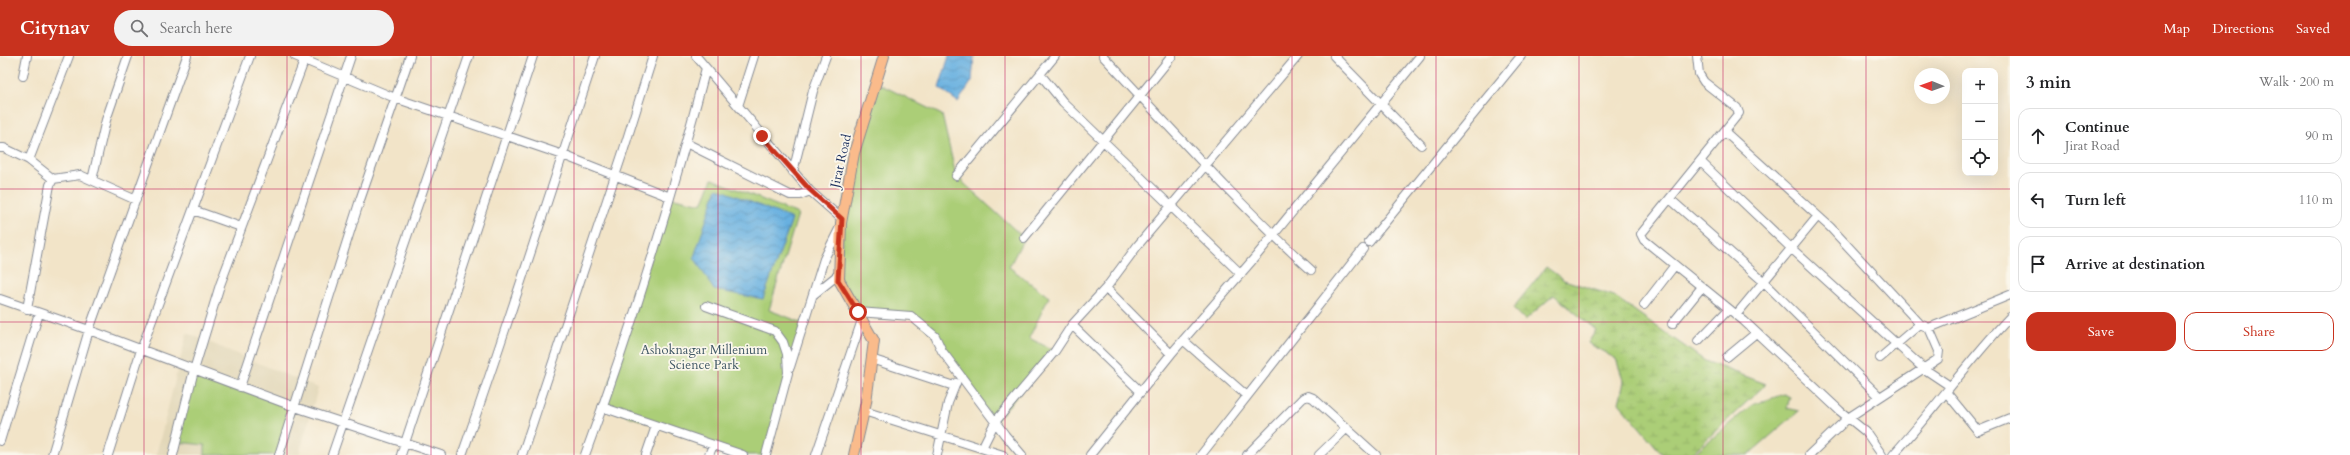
<!DOCTYPE html>
<meta charset="utf-8">
<style>
:root{--surface:#fff;--page:#f2f2f2;--text:#202124;--muted:#757577;--line:#e0e0e0;--accent:#c8321e}
body{margin:0;font-family:Cardo,serif;background:var(--page);color:var(--text)}
.controls{position:absolute;right:12px;top:12px;display:grid;overflow:hidden;border-radius:8px;box-shadow:0 4px 16px #0002}
.controls button{width:36px;height:36px;display:grid;place-items:center;padding:0;border:0;border-bottom:1px solid var(--line);background:var(--surface);color:var(--text);font:20px sans-serif}
.compass{position:absolute;left:1914px;top:12px;width:36px;height:36px;border-radius:50%;background:var(--surface);box-shadow:0 4px 16px #0002;rotate:271deg}
.stop{position:absolute;width:12px;height:12px;margin:-9px;border:3px solid #c8321e;border-radius:50%;background:#fff}
.stop.end{background:#c8321e;border-color:#fff;box-shadow:0 1px 4px #0008}
.list{margin:0;padding:0;list-style:none}
h2{display:flex;justify-content:space-between;align-items:center;height:52px;margin:0;padding:0 16px;font-size:17px}
h2 small{font-size:13px;font-weight:400;color:var(--muted)}
.list li{display:grid;grid-template-columns:26px 1fr auto;gap:12px;align-items:center;box-sizing:border-box;height:56px;margin:0 8px 8px;padding:0 8px;border:1px solid var(--line);border-radius:12px}
.list b{display:block;font-size:15px;white-space:nowrap}
.list p{margin:0;font-size:13px;white-space:nowrap;color:var(--muted)}
.list em{font-size:13px;font-style:normal;color:var(--muted)}
.actions{display:flex;gap:8px;padding:12px 16px}
.actions a{flex:1;padding:9px 0;border:1px solid var(--accent);border-radius:12px;text-align:center;font-size:14px;color:var(--accent)}
.actions .main{background:var(--accent);color:#fff}
.icon{flex:none;width:22px;height:22px;fill:none;stroke:currentColor;stroke-width:2;stroke-linecap:round;stroke-linejoin:round}
.map{position:relative;flex:none;width:2010px;height:399px;overflow:hidden}
header{display:flex;align-items:center;gap:24px;box-sizing:border-box;height:56px;padding:0 20px;background:var(--accent);color:#fff}
header strong{font-size:19px}
nav{display:flex;gap:22px;margin-inline-start:auto;font-size:14px}
.search{width:280px;height:36px;background:var(--page);display:flex;align-items:center;gap:10px;box-sizing:border-box;padding:0 14px;border-radius:22px;color:var(--muted);font-size:15px}
main{display:flex}
aside{flex:1;background:var(--surface)}
.map>svg:first-child{display:block}
.built{fill:#e2d7b8}
.wetland{fill:url(#wetland-marsh);stroke:#637e6a}
.green{fill:#abce77;stroke:#637e6a}
.water{fill:url(#water-waves);stroke:#42709f}
.lines{fill:none;stroke-linecap:round;stroke-linejoin:round}
.minor-casing{stroke:#868a93;stroke-width:10}
.major-casing{stroke:#868a93;stroke-width:12}
.minor{stroke:#fff;stroke-width:8}
.major{stroke:#fabb8b;stroke-width:10}
.route{stroke:#c8321e;stroke-width:5}
.grid{fill:none;stroke:#c2185b;stroke-width:1;stroke-opacity:0.55}
.labels{text-anchor:middle;dominant-baseline:central;stroke-width:3.5;stroke-linejoin:round;paint-order:stroke}
.street-label{font-size:13px;fill:#1b2f5e;stroke:#fbf7ec}
.park-label{font-size:13px;fill:#3f5764;stroke:#fbf7ec}
</style>
<header>
<strong>Citynav</strong>
<div class="search"><svg class="icon" aria-label="search" viewBox="0 0 24 24"><circle cx="10" cy="10" r="6"/><path d="M15 15l6 6"/></svg>Search here</div>
<nav><a>Map</a><a>Directions</a><a>Saved</a></nav>
</header>
<main>
<div class="map">
<svg width="2010" height="399" viewBox="0 0 2010 399">
<defs>
<pattern id="wetland-marsh" width="20" height="14" patternUnits="userSpaceOnUse"><rect width="20" height="14" fill="#abce77"/><path d="M1 5h8M5 5V1M11 12h8M15 12V8" fill="none" stroke="#93b169"/></pattern>
<pattern id="water-waves" width="16" height="10" patternUnits="userSpaceOnUse"><rect width="16" height="10" fill="#68b0e0"/><path d="M0 5q4-4 8 0t8 0" fill="none" stroke="#5590b9"/></pattern>
</defs>
<rect width="100%" height="100%" fill="#fbf7ec"/>
<filter id="ink" filterUnits="userSpaceOnUse"><feTurbulence type="fractalNoise" baseFrequency=".025" numOctaves="2"/><feDisplacementMap in="SourceGraphic" scale="8" xChannelSelector="R" yChannelSelector="G"/><feConvolveMatrix kernelMatrix="1 2 1 2 8 2 1 2 1" color-interpolation-filters="sRGB"/></filter>
<filter id="wash" filterUnits="userSpaceOnUse"><feTurbulence type="fractalNoise" baseFrequency=".012" numOctaves="4" result="noise"/><feDisplacementMap in="SourceGraphic" scale="16" xChannelSelector="R" yChannelSelector="G"/><feGaussianBlur stdDeviation="0.9" result="paint"/><feColorMatrix in="noise" values="0 0 0 0 0 0 0 0 0 0 0 0 0 0 0 0 0 1.4 0 .05"/><feComposite in="paint" operator="in"/></filter>
<g filter="url(#wash)">
<rect width="100%" height="100%" fill="#f2e4c8"/>
<path class="built" d="M187,277L318,332L299,399H156Z"/>
<path class="wetland" d="M1546,211L1564,224L1614,240L1705,305L1766,328L1690,399H1663L1619,347L1624,326L1616,303L1588,287L1596,274L1554,239L1525,264L1513,252Z"/>
<path class="green" d="M877,27L942,59L956,120L1024,182L1009,211L1049,241L1029,282L1055,295L995,366L935,280L911,260L858,256L839,224L845,144Z
M712,123L798,158L769,254L803,267L766,399H743L602,351L670,141L702,148Z
M194,314L295,351L279,399H205V389L177,386Z
M1784,338L1790,341L1787,352L1799,355L1748,399H1692L1752,349Z"/>
<path class="water" d="M949,0H974L972,25L958,46L939,32Z
M717,132L792,163L763,243L714,234L694,201Z"/>
</g>
<g filter="url(#ink)">
<g class="lines">
<g class="minor-casing">
<path id="minor" d="M295,0L395,42L563,99L670,141
M696,0L810,135L842,163
M1103,0C1171,72 1237,147 1311,214
M1334,0L1421,89
M1697,0L1699,18L1704,26L1737,52L1739,57L1641,178L1644,184L1744,265L1840,355L1866,376L1882,399
M1040,18L1063,46L1241,218
M23,20L27,0
M738,50L754,0
M1725,76L1830,171L1920,268
M686,87L790,139H800L810,135
M0,92H4L29,104L53,123
M29,104L69,0
M1701,106L1791,192L1923,312L1950,330
M793,116L813,35L826,0
M956,120L1055,0
M92,124L106,64L128,0
M1670,143L1764,226L1879,340
M193,154L241,171
M1024,182L1172,0
M1369,186L1521,0
M1106,232L1171,298
M813,239L839,218
M0,243L89,274L295,351L441,399
M1644,249L1675,209
M706,250L775,275L783,286L787,298L788,317L766,399
M27,253L50,129L53,123L80,119L136,144
M858,256L911,260L935,280L942,295L1005,379L1022,399
M1736,259L1818,160
M1672,268L1702,231
M1072,269L1141,336
M1183,284L1247,340
M1698,285L1729,253
M1727,301L1756,277
M1880,302L1920,268L1929,272L2010,239
M871,303L954,330
M790,311L824,203L840,171
M240,331L351,0
M1946,336L1978,375L2010,362
M602,351L743,399
M864,355L1003,399
M0,385L39,257
M982,392L995,366L1055,295L1072,269L1106,232L1138,189L1298,0
M52,399L89,274L187,0
M108,399L141,294L250,0
M173,399L194,314L220,229L306,0
M279,399L360,144L410,0
M332,399L469,0
M401,399L533,0
M462,399C509,267 551,133 595,0
M522,399L623,96L653,0
M585,399C632,272 672,142 706,12
M646,399L656,370
M709,399L713,389
M816,399L862,264
M937,399L948,347L956,327
M1090,399L1171,298L1257,199L1420,0
M1201,399L1363,193
M1247,399L1303,342L1308,340L1313,342L1376,399
M1319,399L1347,372
M1809,399L1848,362L1938,303L1939,295L1929,272
M1893,399C1934,354 1968,305 2010,261"/>
</g>
<g class="major-casing">
<path id="major" d="M854,399L866,346L874,285L839,224L841,167L854,97L884,0"/>
</g>
<use href="#minor" class="minor"/>
<use href="#major" class="major"/>
</g>
</g>
<g class="lines" filter="url(#ink)">
<path class="route" d="M762,80L810,134L842,163L838,224L858,256"/>
</g>
<path class="grid" d="M144,0V399M287,0V399M431,0V399M574,0V399M718,0V399M861,0V399M1005,0V399M1149,0V399M1292,0V399M1436,0V399M1579,0V399M1723,0V399M1866,0V399M0,133H2010M0,266H2010"/>
<g class="labels">
<g class="street-label">
<text transform="translate(841 105) rotate(-77)">Jirat Road</text>
</g>
<g class="park-label">
<text x="704" y="294">Ashoknagar Millenium<tspan x="704" dy="15">Science Park</tspan></text>
</g>
</g>
</svg>
<div class="controls">
<button>+</button>
<button>−</button>
<button><svg class="icon" aria-label="locate" viewBox="0 0 24 24"><circle cx="12" cy="12" r="6"/><path d="M12 2v4M12 18v4M2 12h4M18 12h4"/></svg></button>
</div>
<svg class="compass" viewBox="-18 -18 36 36"><path d="M0-13l5 13h-10z" fill="#e53935"/><path d="M0 13l5-13h-10z" fill="#757577"/></svg>
<div class="stop" style="left:858px;top:256px"></div>
<div class="stop end" style="left:762px;top:80px"></div>
</div>
<aside>
<h2>3 min<small>Walk · 200 m</small></h2>
<ul class="list">
<li><svg class="icon" aria-label="ahead" viewBox="0 0 24 24"><path d="M12 20V5M6 11l6-6 6 6"/></svg><div><b>Continue</b><p>Jirat Road</p></div><em>90 m</em></li>
<li><svg class="icon" aria-label="left" viewBox="0 0 24 24"><path d="M17 20v-9H6M10 6l-5 5 5 5"/></svg><div><b>Turn left</b></div><em>110 m</em></li>
<li><svg class="icon" aria-label="arrive" viewBox="0 0 24 24"><path d="M6 21V4h12l-3 4 3 4H6"/></svg><div><b>Arrive at destination</b></div></li>
</ul>
<div class="actions"><a class="main">Save</a><a>Share</a></div>
</aside>
</main>
